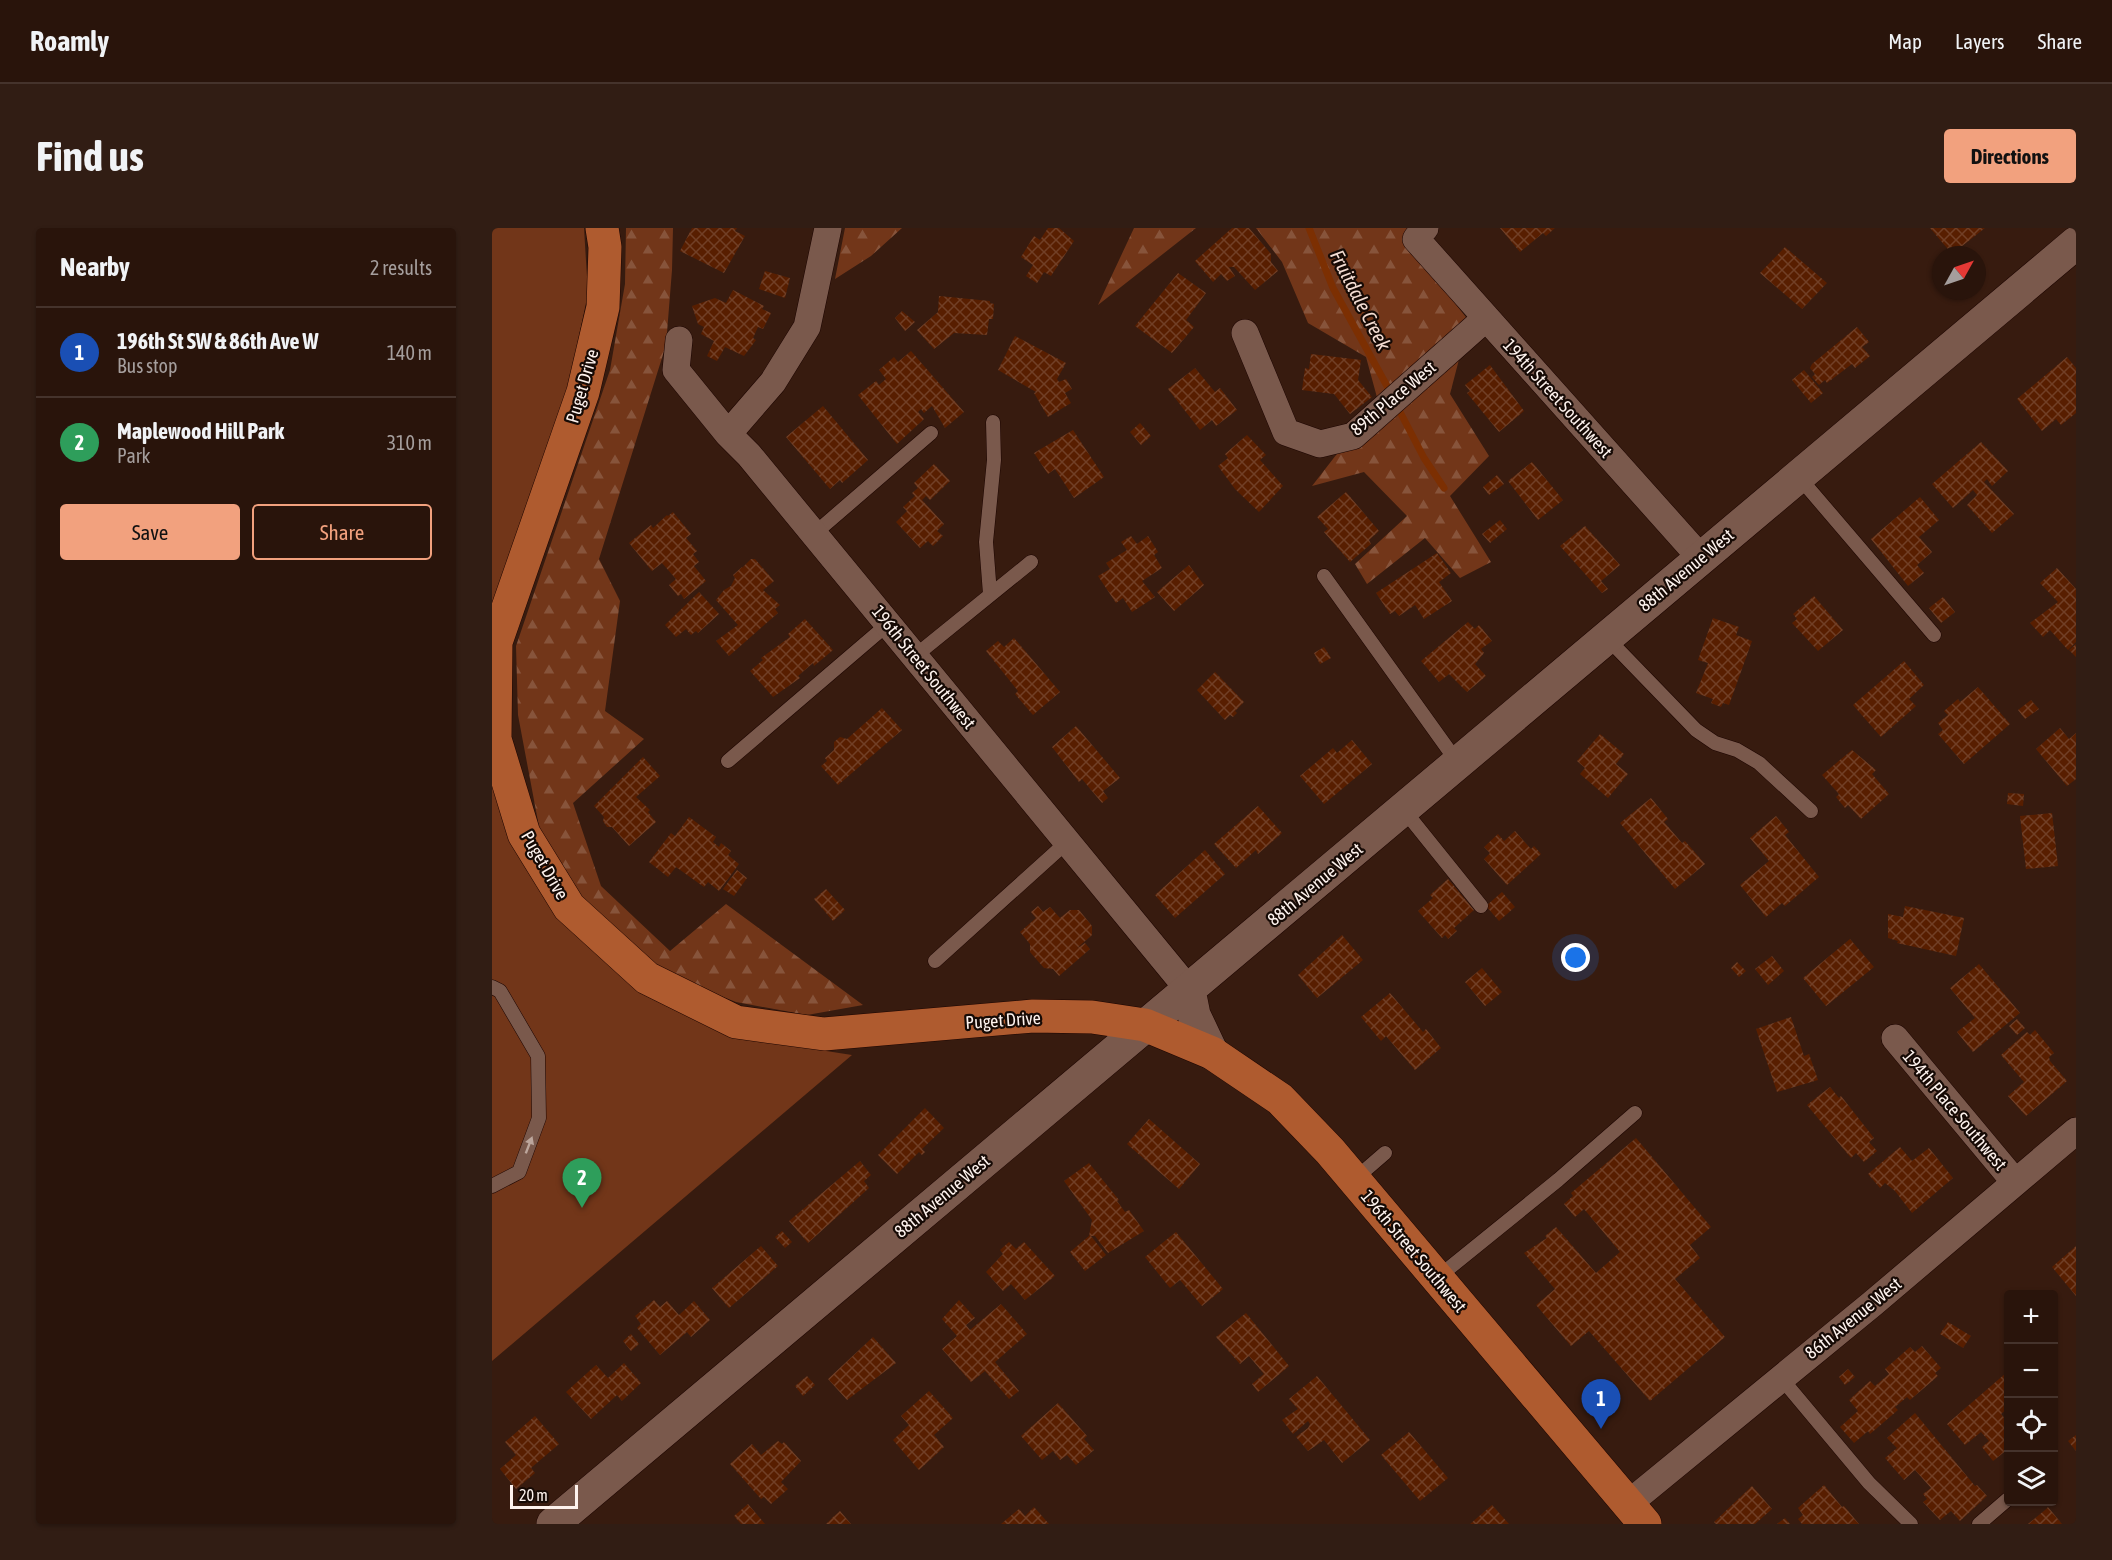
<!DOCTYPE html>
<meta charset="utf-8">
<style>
:root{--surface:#29140b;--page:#311d14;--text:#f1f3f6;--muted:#a59e9d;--line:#45332c;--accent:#f2a17e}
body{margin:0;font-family:"Asap Condensed",sans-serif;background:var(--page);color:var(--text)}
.controls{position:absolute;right:18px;bottom:18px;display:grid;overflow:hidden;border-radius:6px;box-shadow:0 2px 4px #0004}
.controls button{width:54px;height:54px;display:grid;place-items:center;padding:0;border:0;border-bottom:2px solid var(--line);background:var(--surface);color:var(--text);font:30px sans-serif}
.compass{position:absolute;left:1440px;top:18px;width:54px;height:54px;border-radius:50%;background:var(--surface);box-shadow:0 2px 4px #0004;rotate:50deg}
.scale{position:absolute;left:18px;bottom:15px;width:68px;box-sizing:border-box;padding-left:6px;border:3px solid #fdf2ed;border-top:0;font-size:16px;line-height:21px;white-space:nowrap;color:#fdf2ed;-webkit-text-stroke:4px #160a05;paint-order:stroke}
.you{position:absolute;left:1084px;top:730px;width:21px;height:21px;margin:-15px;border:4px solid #fff;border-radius:50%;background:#1a73e8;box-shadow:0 0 0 9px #1a73e833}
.badge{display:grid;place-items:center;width:39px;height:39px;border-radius:50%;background:var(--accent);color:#fff;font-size:20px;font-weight:700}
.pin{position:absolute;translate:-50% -50px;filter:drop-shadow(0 2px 3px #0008)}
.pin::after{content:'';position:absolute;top:32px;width:21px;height:18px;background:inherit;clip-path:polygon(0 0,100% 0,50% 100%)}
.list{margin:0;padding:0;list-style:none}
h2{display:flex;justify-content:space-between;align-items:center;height:78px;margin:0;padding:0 24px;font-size:26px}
h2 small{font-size:20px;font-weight:400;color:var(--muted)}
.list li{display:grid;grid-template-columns:39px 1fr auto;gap:18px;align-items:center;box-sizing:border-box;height:90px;padding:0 24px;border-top:2px solid var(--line)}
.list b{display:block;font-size:22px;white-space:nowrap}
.list p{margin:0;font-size:20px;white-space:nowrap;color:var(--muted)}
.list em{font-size:20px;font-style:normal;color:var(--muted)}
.actions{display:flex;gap:12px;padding:18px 24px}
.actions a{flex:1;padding:14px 0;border:2px solid var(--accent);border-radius:6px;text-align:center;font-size:21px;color:var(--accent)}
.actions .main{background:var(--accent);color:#111}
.icon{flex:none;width:33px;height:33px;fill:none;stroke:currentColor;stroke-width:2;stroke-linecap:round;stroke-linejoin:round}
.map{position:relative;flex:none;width:1584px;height:1296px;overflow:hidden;border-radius:6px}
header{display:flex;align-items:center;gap:36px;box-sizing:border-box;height:84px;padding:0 30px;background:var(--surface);border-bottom:2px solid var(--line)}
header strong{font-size:28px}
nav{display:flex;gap:33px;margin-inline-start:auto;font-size:21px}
.intro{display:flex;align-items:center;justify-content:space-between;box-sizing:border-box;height:144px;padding:0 36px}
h1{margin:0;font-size:42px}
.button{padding:15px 27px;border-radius:6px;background:var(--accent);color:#111;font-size:21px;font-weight:700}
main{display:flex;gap:36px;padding:0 36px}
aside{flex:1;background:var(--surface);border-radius:6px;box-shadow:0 2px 4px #0004}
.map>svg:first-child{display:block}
.forest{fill:url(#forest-firs)}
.park{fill:#723619}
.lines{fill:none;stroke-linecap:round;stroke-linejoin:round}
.stream{stroke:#7c2f02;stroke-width:7}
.building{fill:url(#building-cross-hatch)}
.service-casing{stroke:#1d0500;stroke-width:15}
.minor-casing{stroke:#1d0500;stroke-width:28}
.tertiary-casing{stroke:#1d0500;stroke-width:34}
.primary-casing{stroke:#1d0500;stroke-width:34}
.service{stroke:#7a594c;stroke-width:14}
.minor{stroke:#7a594c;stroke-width:27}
.tertiary{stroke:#7a594c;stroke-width:33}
.primary{stroke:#af5b2f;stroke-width:33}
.oneway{fill:#bca69c}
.labels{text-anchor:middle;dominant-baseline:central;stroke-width:4.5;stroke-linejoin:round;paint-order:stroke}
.street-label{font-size:18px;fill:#fdf2ed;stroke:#160a05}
.water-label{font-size:20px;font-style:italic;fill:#f3dcd2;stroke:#160a05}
</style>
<header>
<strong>Roamly</strong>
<nav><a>Map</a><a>Layers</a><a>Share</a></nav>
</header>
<div class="intro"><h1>Find us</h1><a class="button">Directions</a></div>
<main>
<aside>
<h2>Nearby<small>2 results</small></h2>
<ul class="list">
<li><span class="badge" style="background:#1a4fb4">1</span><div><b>196th St SW &amp; 86th Ave W</b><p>Bus stop</p></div><em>140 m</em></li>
<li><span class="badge" style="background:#2e9e5b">2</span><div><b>Maplewood Hill Park</b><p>Park</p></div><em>310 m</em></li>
</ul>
<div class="actions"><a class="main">Save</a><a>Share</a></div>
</aside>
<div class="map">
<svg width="1584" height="1296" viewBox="0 0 1584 1296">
<defs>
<pattern id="forest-firs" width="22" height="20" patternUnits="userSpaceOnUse" patternTransform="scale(1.5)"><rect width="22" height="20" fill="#723619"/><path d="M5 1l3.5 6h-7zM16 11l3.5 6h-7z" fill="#87543b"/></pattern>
<pattern id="building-cross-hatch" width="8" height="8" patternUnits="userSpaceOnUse" patternTransform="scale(1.5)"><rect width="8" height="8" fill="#581e00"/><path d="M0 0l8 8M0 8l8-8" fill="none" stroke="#713f26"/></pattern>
</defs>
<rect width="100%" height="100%" fill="#371b0f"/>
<path class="forest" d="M134,0H181L180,42L174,117L107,331L128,373L113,483L152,511L81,575L109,658L178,723L234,676L371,777L315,787L244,774L180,749L137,718L87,670L48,604L26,487L24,418L118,142L133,56Z
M353,0H410L379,28L343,51Z
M642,0H704L606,77Z
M764,0H919L911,10L977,93L958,166L997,228L958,268L999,334L968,350L933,310L875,356L863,336L915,288L872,244L820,258L886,173L874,129L816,95L790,34Z"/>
<path class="park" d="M0,0H92L96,65L74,171L0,385Z
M0,552L15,600L238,808L360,827L0,1133Z"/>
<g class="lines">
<path class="stream" d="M817,0L841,60L895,158
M907,182L932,230L952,260"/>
</g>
<path class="building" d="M200,0H245L243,3L253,8L232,45L188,23Z
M556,0H567L582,13L559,48L552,44L545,55L534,48L541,37L529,29L542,8L548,12Z
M740,0H757L779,26V34L786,43L763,62L742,39H737L743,48L735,53L729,46L721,54L703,33Z
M1008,0H1063L1054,8L1051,5L1028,24Z
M1438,0H1493L1460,26Z
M1293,19L1335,55L1310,81L1268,45Z
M273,43L298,50L293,70L267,61Z
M686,45L714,65L694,92L702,99L680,125L643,98Z
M241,62L272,78L270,81L279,85L271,101L266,99L261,110L264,112L252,128L233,119L225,133L215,128L222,113L209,106L212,99L206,96L200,78L223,70L234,75Z
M447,68L498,73V75L502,76L501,91H497L495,107L462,105L442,121L425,102L446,84Z
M410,83L423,94L413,103L403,90Z
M1365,99L1377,114L1370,119L1378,128L1363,140L1360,136L1335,155L1333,152L1327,157L1320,149L1323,146L1318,140L1320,136Z
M523,108L574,135L565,151L567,154L574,151L580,161L573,165L579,175L556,189L542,165L544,164L506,142Z
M419,123L472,184L453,200L440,178L432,185L429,181L426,184L432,191L405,216L366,167L384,153L387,157L394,151L387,142L402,129L406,134Z
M819,126L869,132L866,152L880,169L858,186L842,166L810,162L813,140L817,141Z
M1575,129L1584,140V185L1569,197L1564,191L1550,203L1525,171Z
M998,137L1032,183L1007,204L975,165L978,163L973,157Z
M703,140L723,164L728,160L745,182L724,198L720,192L708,202L676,161Z
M1312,142L1331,165L1319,175L1300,152Z
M331,178L376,232L350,255L348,252L338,261L294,209Z
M648,195L659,208L649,217L638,204Z
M581,202L612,249L582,270L563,241L556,246L542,225Z
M755,207L774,227L768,232L791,258L767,284L743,261L726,238L736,230L733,226Z
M1489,214L1516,243L1500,258L1495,251L1492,254L1522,286L1500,305L1475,277L1485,267L1481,262L1461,280L1440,256Z
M1040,234L1071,272L1046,292L1016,253Z
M442,236L458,253L438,272L434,268L430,272L452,296L445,303L451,308L441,318L436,313L428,320L404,294L415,283L411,279L423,268L420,265L426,260L422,255Z
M1005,247L1012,256L997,267L991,259Z
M854,264L887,303L877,312L879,316L858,334L832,304L836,301L825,289Z
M1428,269L1447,292L1427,309L1440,324L1425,337L1432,345L1416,358L1379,311Z
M181,284L199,306L194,310L205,323L201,326L207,334L202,338L214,353L192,371L189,366L186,368L177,357L184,351L170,335L160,343L137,315L159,297L161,300L175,287L176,288Z
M1008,292L1015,301L998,315L990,306Z
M1093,298L1128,337L1109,353L1116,361L1110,365L1068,318Z
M639,308L645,316L656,308L666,324L662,327L670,340L650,353L663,369L640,384L631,370L624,375L606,348L618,341L614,335L635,322L629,314Z
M945,325L959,345L947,354L960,373L932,391L923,377L907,388L903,383L898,386L884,365Z
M259,331H263L282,353L271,362L288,377L283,381L286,385L237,428L224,413L246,397L224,372L232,362L239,358L243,350L241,347L250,339L252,340L251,339Z
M697,337L712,357L682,383L665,364Z
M1565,340L1584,361V414L1576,422L1558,402L1551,409L1538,395L1566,374L1548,355Z
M207,364L227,386L206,405L204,403L199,407L194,401L184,409L173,397Z
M1322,368L1351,402L1326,423L1300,395L1305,391L1301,386Z
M1451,369L1463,384L1449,395L1437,380Z
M1221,390L1247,399L1244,407L1260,413L1237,477L1231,475L1229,479L1219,475L1221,471L1204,465L1216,435L1206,432Z
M313,391L341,422L322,438L321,435L306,448L308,450L281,469L258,443L271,432L269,430L298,409L296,406Z
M976,394L983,401L987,397L1000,413L989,421L992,425L983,436L994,448L975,464L957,446L947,454L929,433Z
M522,410L568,464L541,487L523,466L526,463L494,423L506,413L512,419Z
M1584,416V429L1577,422Z
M832,419L839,430L828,436L822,425Z
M1412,433L1432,457L1417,471L1424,478L1389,509L1361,477Z
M723,444L752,474L743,483L745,485L741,489L738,487L733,492L705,462Z
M1486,459L1518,496L1472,536L1446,506L1451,502L1446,495L1456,487L1452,483L1466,471L1468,474Z
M1539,472L1547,481L1533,491L1526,482Z
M390,480L410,502L346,557L329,538L335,533L333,530L342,522V514L348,509L355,511Z
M584,498L628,550L611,563L616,570L610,575L590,551L587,554L560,519Z
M1568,500L1577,511L1584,505V551L1575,558L1544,521Z
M1108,506L1132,526L1124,536L1136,546L1116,570L1088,546L1093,540L1085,533Z
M860,512L880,536L832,576L808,548L841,520L845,525Z
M1360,522L1384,542L1380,546L1397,566L1369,591L1356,577L1353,580L1344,569L1347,566L1330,547Z
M151,529L168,548L144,569L158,582L156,584L164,594L137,618L120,599H115L111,593L112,589L102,578Z
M1516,565L1532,566L1531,578L1515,576Z
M1159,570L1176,591L1172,594L1190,615L1193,613L1213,636L1183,661L1128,595Z
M766,578L790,605L766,626L764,622L744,640L722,616Z
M1560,585L1566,638L1534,641L1528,588Z
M1284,588L1297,604L1293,607L1327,649L1293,678L1290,675L1274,689L1248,657L1277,633L1258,610Z
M197,589L224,609L221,614L227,619L229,615L239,623L236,627L247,636L227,663L216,654L212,659L184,639L176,649L157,634L179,605L183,608Z
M1023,603L1039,621L1042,618L1049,626L1015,657L992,631L998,625L992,619L1006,606L1012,613Z
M713,622L733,646L683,690L663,667Z
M245,642L255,650L242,668L231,661Z
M956,651L982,682L962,700L965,703L956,711L953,707L950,710L926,683L941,670L938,667Z
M334,661L353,682L341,693L322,671Z
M1010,664L1023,679L1007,693L994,678Z
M546,678L551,684L558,679L568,690L578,682H587L600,698V707L584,721L593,715L598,721L567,748L561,741L552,740L538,724V716L528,704L544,690L539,684Z
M1413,678L1472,690L1464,728L1405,715L1406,713L1396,710V686L1411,689Z
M850,707L871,732L825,770L806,747Z
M1358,711L1382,739L1334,778L1311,750Z
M1280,728L1292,743L1276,757L1263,741Z
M1245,734L1254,743L1247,749L1239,740Z
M1487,736L1528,785L1481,824L1465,804L1483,790L1458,760Z
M990,740L1010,764L993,778L973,754Z
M898,765L931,804L934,801L949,820L923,842L894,808L889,813L869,789Z
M1299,789L1312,828L1317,826L1326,852L1285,864L1264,801Z
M1525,791L1533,800L1525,807L1517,798Z
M1543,802L1562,825L1557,829L1558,833L1575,853L1534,888L1516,868L1532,854L1509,827L1535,804L1538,807Z
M1338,859L1347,870L1349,868L1382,910L1377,914L1385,923L1372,934L1364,925L1359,930L1315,877Z
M433,880L452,900L430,921L433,924L430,927L427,924L405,946L386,927Z
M657,891L708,936L687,961L635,916Z
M1144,910L1219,999L1198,1017L1208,1030L1183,1051L1233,1109L1158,1173L1097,1103L1079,1118L1044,1077L1063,1061L1032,1025L1055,1010L1053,1008L1064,999L1104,1045L1128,1024L1092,981L1083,989L1072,976L1081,968L1079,965Z
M1408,919L1420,933L1437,920L1461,950L1420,985L1403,963L1393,955L1388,960L1376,946Z
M368,933L379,947L372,953L377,960L316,1015L297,993Z
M597,935L627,972L625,973L633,984L637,982L652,1003L616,1025L603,1008H599L614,1027L593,1043L578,1024L597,1008L600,992L572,953Z
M290,1003L300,1014L293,1020L283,1009Z
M684,1004L731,1061L710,1078L688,1052L678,1060L653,1029Z
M517,1014L524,1021L532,1014L563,1048L533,1072L519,1056L511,1063L494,1044L511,1026L508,1022Z
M269,1018L286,1038L237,1080L220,1060Z
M1584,1018V1068L1560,1039Z
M162,1072L168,1079L175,1073L187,1087L202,1073L218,1092L199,1109L195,1104L168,1127L145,1100L149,1096L143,1088Z
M467,1072L483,1090L474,1097L478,1102L509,1076L535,1106L503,1134L527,1163L517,1171L493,1143L479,1154L450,1121L465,1108L450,1091Z
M754,1085L797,1138L766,1164L760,1156L772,1146L757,1128L748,1136L724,1109Z
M1456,1094L1479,1108L1471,1120L1448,1106Z
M139,1106L147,1116L139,1123L131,1113Z
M381,1109L404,1135L355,1172L336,1151Z
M1430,1118L1449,1140L1443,1145L1446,1148L1418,1172L1415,1169L1403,1179L1406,1182L1378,1206L1376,1203L1362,1215L1348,1199L1366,1183L1357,1172L1378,1153L1383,1158L1397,1146L1393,1141L1418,1119L1423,1124Z
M132,1135L149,1155L130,1173L125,1167L99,1191L74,1164L104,1137L116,1150Z
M1356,1141L1363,1149L1353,1157L1347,1149Z
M1514,1145L1516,1149V1180L1509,1186L1516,1194V1221L1501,1233L1490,1219L1497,1213L1489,1204L1473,1217L1455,1196Z
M315,1148L323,1157L311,1168L303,1158Z
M825,1148L878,1212L850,1235L832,1212L816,1223L804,1209L816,1200L818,1196L816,1193L801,1206L790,1192L806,1181L797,1171Z
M437,1163L461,1190L442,1207L452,1219L427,1242L401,1212L417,1197L409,1188Z
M566,1175L595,1208L592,1211L602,1222L584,1237L575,1227L568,1232L561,1223L550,1232L529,1208Z
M1423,1185L1483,1258L1485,1257L1495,1268L1468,1293L1459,1283L1448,1292L1431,1274L1435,1271L1431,1266L1439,1260L1423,1242L1412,1252L1393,1230L1405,1220L1395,1210Z
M43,1188L67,1216L39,1240L43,1245L24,1261L8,1241L24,1227L13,1214Z
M917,1204L956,1250L928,1273L889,1227Z
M1584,1207V1223L1576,1213Z
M286,1213L290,1216L292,1214L309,1233L289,1254L296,1261L279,1276L272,1269L269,1271L238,1236L260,1216L269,1227Z
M1332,1257L1350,1279L1352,1278L1367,1296H1310L1306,1291L1311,1287L1306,1280Z
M1260,1258L1280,1281L1263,1296H1224L1222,1294Z
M256,1276L273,1296H249L242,1288Z
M1000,1277L1017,1296H978Z
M542,1279L557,1296H509L527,1281L533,1288Z
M1556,1279L1570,1296H1536L1553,1282Z
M348,1283L359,1296H334L341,1289Z
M1293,1290L1298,1296H1285Z"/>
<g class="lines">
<g class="service-casing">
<path id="service" d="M1306,248L1442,407
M322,306L439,205
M832,348L966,535
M498,366L494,314L502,232L501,194
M1114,409L1204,502L1223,515L1245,522L1267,535L1319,583
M423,428L539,334
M236,533L396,396
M911,581L989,678
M443,733L575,614
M0,759L8,763L46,828L47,890L27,944L0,958
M863,951L893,925
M945,1050L1066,952L1143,885
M1289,1150L1377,1255L1419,1296
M1487,1296L1516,1271"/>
</g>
<g class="minor-casing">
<path id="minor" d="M933,0L924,11L1208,329
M753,105L794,204L828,216L861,208L994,90
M187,112L184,142L236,206L257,227L697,762
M236,206L281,154L315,99L336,0
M1403,810L1523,954
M1136,1276L1380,1076L1584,903"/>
</g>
<g class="tertiary-casing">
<path id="tertiary" d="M697,762L702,787L720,825
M61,1296L1584,15"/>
</g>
<g class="primary-casing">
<path id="primary" d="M110,0L113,19L111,79L91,164L4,414L3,511L32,606L77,679L155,750L244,794L332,806L541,788L600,789L653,797L720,825L788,871L838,923L1153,1296"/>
</g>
<use href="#service" class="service"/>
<use href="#minor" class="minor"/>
<use href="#tertiary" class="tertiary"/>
<use href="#primary" class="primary"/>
</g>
<defs><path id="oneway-solid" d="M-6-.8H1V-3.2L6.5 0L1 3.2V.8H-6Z" transform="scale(1.5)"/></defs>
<use class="oneway" href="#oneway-solid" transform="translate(37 917) rotate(-69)"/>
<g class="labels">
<g class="street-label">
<text transform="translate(90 158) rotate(-74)">Puget Drive</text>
<text transform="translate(901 170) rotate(-40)">89th Place West</text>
<text transform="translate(1066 170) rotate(48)">194th Street Southwest</text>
<text transform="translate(1194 342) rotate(-40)">88th Avenue West</text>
<text transform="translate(432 439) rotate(51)">196th Street Southwest</text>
<text transform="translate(53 637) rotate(60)">Puget Drive</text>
<text transform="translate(823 656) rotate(-40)">88th Avenue West</text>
<text transform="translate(511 792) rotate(-4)">Puget Drive</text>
<text transform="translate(1463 882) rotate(50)">194th Place Southwest</text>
<text transform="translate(450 968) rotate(-40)">88th Avenue West</text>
<text transform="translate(922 1023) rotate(50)">196th Street Southwest</text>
<text transform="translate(1361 1090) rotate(-39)">86th Avenue West</text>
</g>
<g class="water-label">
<text transform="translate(869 72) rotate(63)">Fruitdale Creek</text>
</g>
</g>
</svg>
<div class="controls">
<button>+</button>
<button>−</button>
<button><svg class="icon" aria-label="locate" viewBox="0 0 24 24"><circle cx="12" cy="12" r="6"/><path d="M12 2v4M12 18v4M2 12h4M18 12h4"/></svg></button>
<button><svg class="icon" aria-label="layers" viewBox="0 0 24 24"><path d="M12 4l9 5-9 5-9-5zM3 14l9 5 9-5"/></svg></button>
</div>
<svg class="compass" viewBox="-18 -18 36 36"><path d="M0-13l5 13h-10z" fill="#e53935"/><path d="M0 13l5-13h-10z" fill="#a59e9d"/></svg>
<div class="scale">20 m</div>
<div class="you"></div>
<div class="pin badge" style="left:1109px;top:1201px;background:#1a4fb4">1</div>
<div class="pin badge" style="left:90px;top:980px;background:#2e9e5b">2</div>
</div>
</main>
